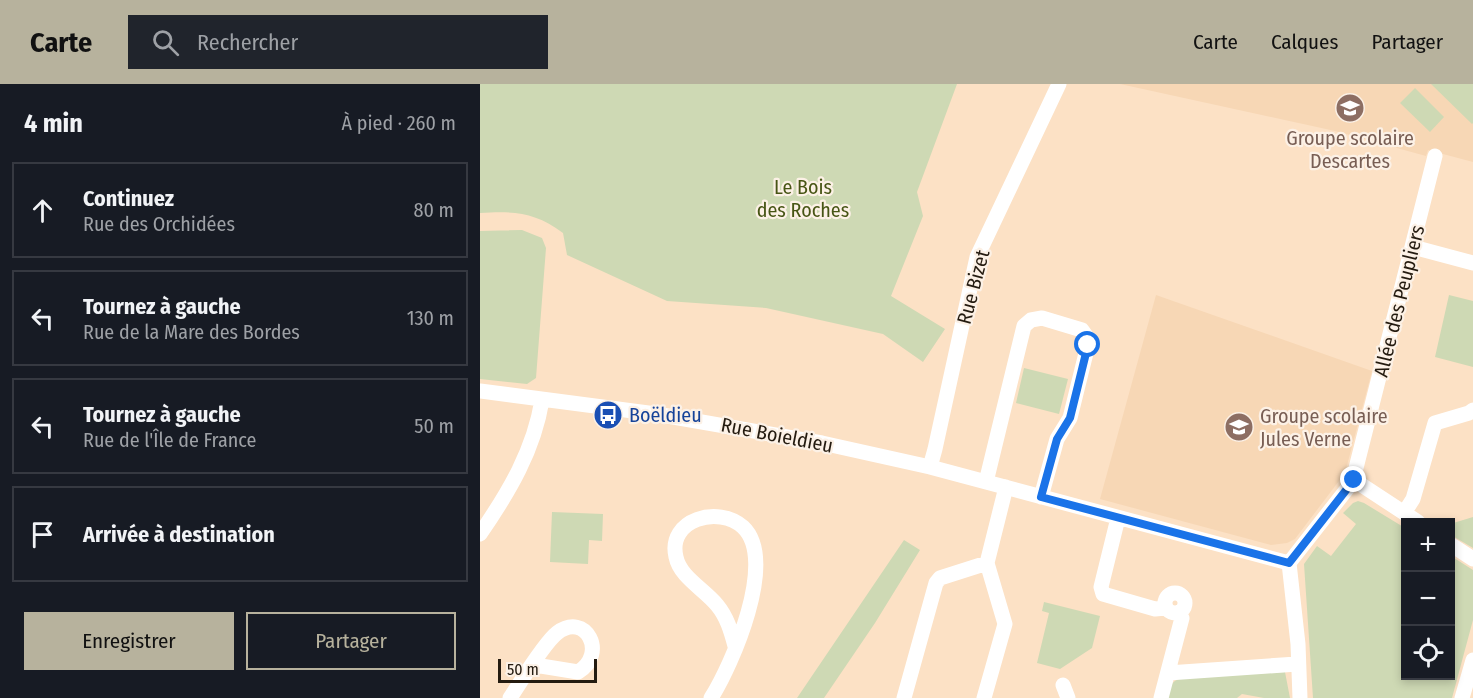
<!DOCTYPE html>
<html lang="fr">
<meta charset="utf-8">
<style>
:root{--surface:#171b24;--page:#20242c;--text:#f1f3f6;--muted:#9ea1a6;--line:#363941;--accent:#b7b29d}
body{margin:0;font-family:"Fira Sans Condensed",sans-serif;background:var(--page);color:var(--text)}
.controls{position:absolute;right:18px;bottom:18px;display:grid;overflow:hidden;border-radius:0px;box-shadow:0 3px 9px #0003}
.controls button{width:54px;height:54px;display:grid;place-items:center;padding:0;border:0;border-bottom:2px solid var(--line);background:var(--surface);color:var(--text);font:30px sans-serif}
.scale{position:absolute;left:18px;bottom:15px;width:99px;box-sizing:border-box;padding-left:6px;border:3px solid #241b10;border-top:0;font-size:16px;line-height:21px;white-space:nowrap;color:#241b10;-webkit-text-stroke:4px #fcf1e6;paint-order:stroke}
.stop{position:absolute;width:18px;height:18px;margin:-14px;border:4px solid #1a73e8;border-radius:50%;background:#fff}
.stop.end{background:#1a73e8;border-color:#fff;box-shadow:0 2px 6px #0008}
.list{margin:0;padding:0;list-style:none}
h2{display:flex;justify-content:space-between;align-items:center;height:78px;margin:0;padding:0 24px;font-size:26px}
h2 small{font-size:20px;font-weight:400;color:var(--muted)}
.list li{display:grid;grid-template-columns:39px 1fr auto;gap:18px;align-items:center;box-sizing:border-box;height:96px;margin:0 12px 12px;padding:0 12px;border:2px solid var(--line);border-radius:0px}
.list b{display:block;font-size:22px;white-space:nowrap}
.list p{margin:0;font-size:20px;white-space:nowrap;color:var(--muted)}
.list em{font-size:20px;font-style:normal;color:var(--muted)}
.actions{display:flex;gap:12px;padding:18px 24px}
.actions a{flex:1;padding:14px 0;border:2px solid var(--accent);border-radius:0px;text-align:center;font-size:21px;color:var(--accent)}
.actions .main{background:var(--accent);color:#111}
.icon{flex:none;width:33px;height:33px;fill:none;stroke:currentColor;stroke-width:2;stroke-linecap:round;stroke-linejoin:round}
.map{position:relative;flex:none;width:993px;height:614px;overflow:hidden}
header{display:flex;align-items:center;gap:36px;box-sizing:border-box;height:84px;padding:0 30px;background:var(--accent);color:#111}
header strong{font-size:28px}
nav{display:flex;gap:33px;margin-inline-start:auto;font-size:21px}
.search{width:420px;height:54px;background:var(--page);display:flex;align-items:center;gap:15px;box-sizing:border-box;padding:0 21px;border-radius:0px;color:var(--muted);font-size:22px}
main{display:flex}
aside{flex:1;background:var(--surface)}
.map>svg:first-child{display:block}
.built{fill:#f7d7b5}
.green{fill:#ced9b4}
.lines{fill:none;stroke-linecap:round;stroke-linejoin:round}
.street{stroke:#fff;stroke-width:15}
.route{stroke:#1a73e8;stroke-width:8}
.labels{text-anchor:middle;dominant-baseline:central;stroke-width:4.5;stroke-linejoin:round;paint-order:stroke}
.education-label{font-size:20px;fill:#785e54;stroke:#fcf1e6}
.park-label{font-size:20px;fill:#475515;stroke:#fcf1e6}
.street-label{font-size:20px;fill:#241b10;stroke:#fcf1e6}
.transit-label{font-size:20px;fill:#164399;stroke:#fcf1e6;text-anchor:start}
</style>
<header>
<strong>Carte</strong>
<div class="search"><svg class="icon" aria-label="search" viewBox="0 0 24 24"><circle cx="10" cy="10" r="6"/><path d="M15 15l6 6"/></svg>Rechercher</div>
<nav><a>Carte</a><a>Calques</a><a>Partager</a></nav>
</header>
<main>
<aside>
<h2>4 min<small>À pied · 260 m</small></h2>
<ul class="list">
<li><svg class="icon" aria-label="ahead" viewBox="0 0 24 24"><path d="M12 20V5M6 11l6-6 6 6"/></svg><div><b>Continuez</b><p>Rue des Orchidées</p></div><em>80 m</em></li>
<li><svg class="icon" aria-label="left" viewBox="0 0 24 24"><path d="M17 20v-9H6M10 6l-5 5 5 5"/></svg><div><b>Tournez à gauche</b><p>Rue de la Mare des Bordes</p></div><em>130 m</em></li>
<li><svg class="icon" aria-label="left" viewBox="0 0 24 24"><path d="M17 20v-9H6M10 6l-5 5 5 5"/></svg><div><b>Tournez à gauche</b><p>Rue de l'Île de France</p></div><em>50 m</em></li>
<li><svg class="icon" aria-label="arrive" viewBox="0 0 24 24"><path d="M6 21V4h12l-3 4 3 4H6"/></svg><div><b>Arrivée à destination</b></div></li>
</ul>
<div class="actions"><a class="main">Enregistrer</a><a>Partager</a></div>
</aside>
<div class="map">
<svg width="993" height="614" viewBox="0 0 993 614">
<rect width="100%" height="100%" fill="#fce1c5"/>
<path class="built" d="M640,0H993V78L948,66L946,72L855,47Z
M676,211L892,287L865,389L815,455L807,459L791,461L620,415Z"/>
<path class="green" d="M0,0H477L437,108L443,132L411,212L465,245L443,278L403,250L286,224L187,217L87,171L83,149C55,128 34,127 0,129Z
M951,0H993V39L992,40Z
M935,4L964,33L950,48L920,19Z
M42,146L62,154L66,164L56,294L47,300L0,295V147Z
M969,211L993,217V283L955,273Z
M544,284L588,295L579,330L536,319Z
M878,417L884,419L925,444L926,592H970L971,472L993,486V536L972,614H833L824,480L837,462L851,472L876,440L863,429L873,419Z
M72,428L123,430L122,457L109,456L108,480L70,478Z
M993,433V464L971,451L970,440Z
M424,456L440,466L395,539L344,614H317Z
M564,518L620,532L612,564L580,585L557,579L569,529L562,527Z
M805,588L810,614H784L762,610L757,614H686C689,603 691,597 702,594Z"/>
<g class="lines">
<path class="street" d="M933,163L993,179
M0,307L176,330L342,359L450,383L809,479
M450,383L455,365L497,173L579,0
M874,396L876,384L955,72
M506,398L544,242L551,236L562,234L602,246L607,253L608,261L590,334L577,355L561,413
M924,429L933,415L955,339L989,329L993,326
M638,434L621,503L623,510L675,525L686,524
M0,450C29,408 54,366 62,316
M970,460L993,475
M507,479L526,403
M685 519a10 10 0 1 1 20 0a10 10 0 1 1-20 0Z
M688,589L817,580
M583,601L588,614
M30,614C40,599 64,559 77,549C106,527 128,570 98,588L61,582L51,584
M231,614C252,581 298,476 263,443C239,421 187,435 196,473C200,493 224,505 237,521C247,533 251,547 255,562
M424,614L456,499L460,494L507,479
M504,614L525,540L507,479
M681,614L702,534L699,528
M820,614L818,560L809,479L874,396L938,438
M982,614L993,576"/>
</g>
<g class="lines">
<path class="route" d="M608,261L590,334L577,355L561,413L809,479L874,396"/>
</g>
<defs>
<g id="school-disc" transform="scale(1.5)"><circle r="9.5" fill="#8d6e63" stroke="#fcf1e6"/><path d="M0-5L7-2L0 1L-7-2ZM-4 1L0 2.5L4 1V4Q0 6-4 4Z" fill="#fff"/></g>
<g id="bus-disc" transform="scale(1.5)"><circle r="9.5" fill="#1a4fb4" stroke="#fcf1e6"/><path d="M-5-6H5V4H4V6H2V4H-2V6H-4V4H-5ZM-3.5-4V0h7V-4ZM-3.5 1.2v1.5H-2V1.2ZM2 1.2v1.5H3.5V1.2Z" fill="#fff"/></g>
</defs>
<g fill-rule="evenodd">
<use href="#school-disc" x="870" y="24"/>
<use href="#bus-disc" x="128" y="331"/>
<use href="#school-disc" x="759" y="343"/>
</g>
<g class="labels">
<g class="education-label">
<text x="870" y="54">Groupe scolaire<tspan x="870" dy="23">Descartes</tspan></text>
<text x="780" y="332" text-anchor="start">Groupe scolaire<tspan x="780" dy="23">Jules Verne</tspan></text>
</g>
<g class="park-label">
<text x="323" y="103">Le Bois<tspan x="323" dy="23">des Roches</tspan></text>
</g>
<g class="street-label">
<text transform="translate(493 203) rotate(-75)">Rue Bizet</text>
<text transform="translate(919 217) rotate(-76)">Allée des Peupliers</text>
<text transform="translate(297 351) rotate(11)">Rue Boieldieu</text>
</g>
<g class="transit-label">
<text x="149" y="331">Boëldieu</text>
</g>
</g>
</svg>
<div class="controls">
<button>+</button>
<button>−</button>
<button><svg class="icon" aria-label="locate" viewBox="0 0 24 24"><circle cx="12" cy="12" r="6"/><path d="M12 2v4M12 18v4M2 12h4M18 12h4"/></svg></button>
</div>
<div class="scale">50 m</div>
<div class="stop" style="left:608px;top:261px"></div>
<div class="stop end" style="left:874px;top:396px"></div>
</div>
</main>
